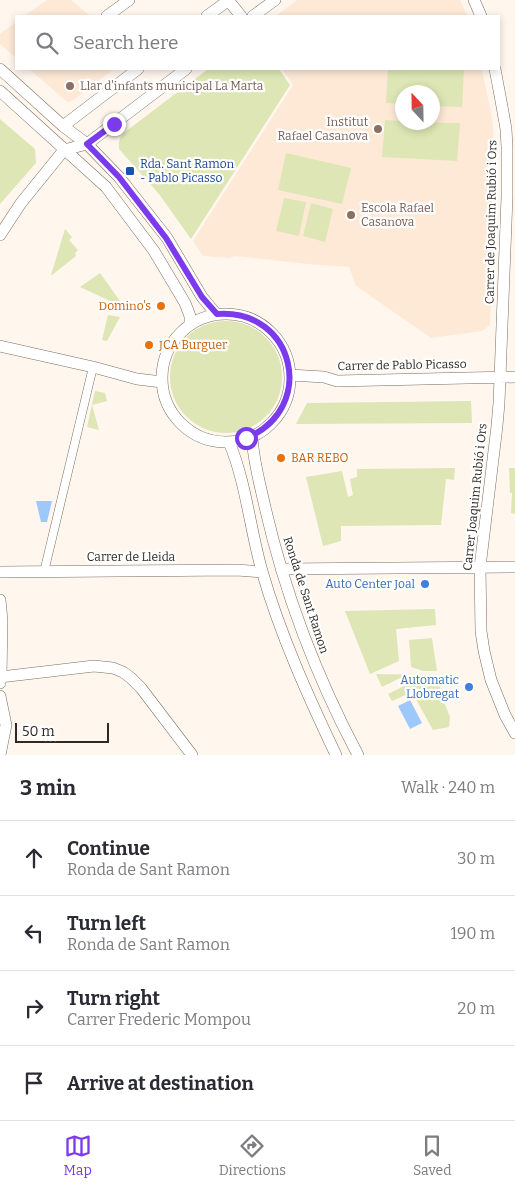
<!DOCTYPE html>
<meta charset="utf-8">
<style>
:root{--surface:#fff;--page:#f7f7f7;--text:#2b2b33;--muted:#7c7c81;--line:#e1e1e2;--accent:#7c3aed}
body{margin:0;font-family:Bitter,serif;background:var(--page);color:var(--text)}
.compass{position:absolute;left:395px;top:85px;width:45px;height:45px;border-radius:50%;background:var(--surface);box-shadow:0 2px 8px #0003;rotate:338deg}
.scale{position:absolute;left:15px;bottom:12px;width:94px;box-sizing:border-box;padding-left:5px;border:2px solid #2e2924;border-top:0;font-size:14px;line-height:18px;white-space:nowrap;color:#2e2924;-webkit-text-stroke:4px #fff;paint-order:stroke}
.stop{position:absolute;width:15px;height:15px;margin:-11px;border:4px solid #7c3aed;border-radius:50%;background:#fff}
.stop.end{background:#7c3aed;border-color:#fff;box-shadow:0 1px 5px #0008}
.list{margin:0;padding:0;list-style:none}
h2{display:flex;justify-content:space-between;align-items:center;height:65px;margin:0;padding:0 20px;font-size:21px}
h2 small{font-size:16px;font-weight:400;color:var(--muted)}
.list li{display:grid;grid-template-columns:32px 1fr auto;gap:15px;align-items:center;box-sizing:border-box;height:75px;padding:0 20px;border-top:1px solid var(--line)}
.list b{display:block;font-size:19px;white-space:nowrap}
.list p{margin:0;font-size:16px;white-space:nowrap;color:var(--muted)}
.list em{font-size:16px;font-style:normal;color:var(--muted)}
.icon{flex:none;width:28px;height:28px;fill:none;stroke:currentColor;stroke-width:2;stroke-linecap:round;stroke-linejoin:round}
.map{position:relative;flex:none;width:515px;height:755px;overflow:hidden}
.search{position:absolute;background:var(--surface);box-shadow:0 2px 8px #0003;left:15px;right:15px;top:15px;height:55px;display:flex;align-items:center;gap:12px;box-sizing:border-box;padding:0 18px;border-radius:0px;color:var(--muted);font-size:19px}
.sheet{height:365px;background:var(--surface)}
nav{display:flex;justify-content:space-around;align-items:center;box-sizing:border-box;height:70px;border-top:1px solid var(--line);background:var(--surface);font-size:14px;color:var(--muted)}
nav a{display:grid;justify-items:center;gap:2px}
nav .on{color:var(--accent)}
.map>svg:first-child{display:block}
.built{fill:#fee9d7;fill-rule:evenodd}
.green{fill:#dde6b4}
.water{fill:#9ec8fc}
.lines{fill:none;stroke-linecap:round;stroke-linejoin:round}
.pedestrian-casing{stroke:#796d62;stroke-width:9}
.minor-casing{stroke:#796d62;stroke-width:12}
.pedestrian{stroke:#fff;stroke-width:8}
.minor{stroke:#fff;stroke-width:11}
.route{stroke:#7c3aed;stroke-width:6}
.education-dot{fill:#8d6e63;stroke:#fff;stroke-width:2}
.transit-dot{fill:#1a4fb4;stroke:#fff;stroke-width:2}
.food-dot{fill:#e8710a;stroke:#fff;stroke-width:2}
.shop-dot{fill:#3f7fe0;stroke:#fff;stroke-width:2}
.labels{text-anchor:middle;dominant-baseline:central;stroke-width:4.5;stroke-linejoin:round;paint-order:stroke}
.education-label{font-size:12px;fill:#785e54;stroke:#fff;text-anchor:start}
.transit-label{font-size:12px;fill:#164399;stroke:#fff;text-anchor:start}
.street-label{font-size:12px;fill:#2e2924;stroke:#fff}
.food-label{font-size:12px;fill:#c56008;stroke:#fff;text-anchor:start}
.shop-label{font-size:12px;fill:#366cbe;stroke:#fff;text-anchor:end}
</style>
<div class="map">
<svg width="515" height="755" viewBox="0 0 515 755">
<rect width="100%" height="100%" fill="#fff6ee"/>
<path class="built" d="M47,0H71L90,16H24Z
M297,0H460L467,16H276Z
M16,22V58L0,44V34Z
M29,69H114L72,101L68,102L65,100Z
M282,69H482L492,118L495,157V189L490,325L482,331L431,338L356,286L349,267L307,264L235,256L229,258L203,256L193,241L293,85ZM402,92H432V122H402Z"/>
<path class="green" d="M208,69H279L290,85L191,239L159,194L119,149C118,141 120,137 125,132Z
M388,69L464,70L462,107L433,106L432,92H402V104L386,103Z
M0,119L35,149L36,163L0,204Z
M385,120L402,121V122L460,123L457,161L382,157Z
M286,153L351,168L342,204L278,190Z
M284,198L306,202L299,236L276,231Z
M311,203L333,209L325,242L303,236Z
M65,229L72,237L69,240L78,250L75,253L76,256L52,275H51Z
M100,273L125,308L80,287Z
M108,315L120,317L107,341L102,340Z
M170 377a56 56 0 1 1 112 0a56 56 0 1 1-112 0Z
M95,391L105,393L107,401L92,405L99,430L87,427Z
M471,401L472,423L296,424L307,403Z
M455,468L454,480L446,479L441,525L341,526V541L323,546L306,477L342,471L348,497L353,495L350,479L357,477V469Z
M509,468H515V514L511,513L512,493H510Z
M435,609L436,625L396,629L399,661L370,674L345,611Z
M432,638L437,671H423L411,667L409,640Z
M376,674L437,675L442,697L450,717L449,727L433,730L412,692L392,701L388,694L404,686L400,678L382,687Z"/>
<path class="water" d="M36,501H52L47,522H41Z
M410,700L422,723L410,729L398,706Z"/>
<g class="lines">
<g class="pedestrian-casing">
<path id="pedestrian" d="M44,572L93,367"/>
</g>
<g class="minor-casing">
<path id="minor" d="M228,0L241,16
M474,0L481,16
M107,16L129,0
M207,16L229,0
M253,16L275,0
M0,69L63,126L87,144L119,177L167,238L202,297L217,315
M495,69L501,101L506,129L507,147V197L499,403L497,426L480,567L481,631L484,651L491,680L505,715L515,733
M0,91L106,187L154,251L185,303L190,316V325
M63,126L138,69
M0,235L21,203L64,150L87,144L186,69
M162 378a64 64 0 1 1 128 0a64 64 0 1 1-128 0Z
M0,346L93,367L137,379L162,382
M290,375L324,377L337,381L515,377
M252,436C253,460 260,484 265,507C285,594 316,676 358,755
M229,442C246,482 250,529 262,571C280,634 308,696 336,755
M281,569L515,567
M0,572L237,570L262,572
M0,600L2,620L1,677L0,683
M0,677L94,666L113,668L123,672L131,678L141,688L192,755
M0,696L6,725L0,755"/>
</g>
<use href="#pedestrian" class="pedestrian"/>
<use href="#minor" class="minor"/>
</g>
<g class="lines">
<path class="route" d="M114,124L87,144L119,177L166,238L202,297L217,314C295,308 318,409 246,438"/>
</g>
<g class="education-dot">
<circle cx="70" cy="86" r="5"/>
<circle cx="378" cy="129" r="5"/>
<circle cx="351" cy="215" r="5"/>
</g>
<rect class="transit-dot" x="125" y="166" width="10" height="10" rx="2.5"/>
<g class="food-dot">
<circle cx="161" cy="306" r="5"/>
<circle cx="149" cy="345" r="5"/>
<circle cx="281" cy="458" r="5"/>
</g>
<g class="shop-dot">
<circle cx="425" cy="584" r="5"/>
<circle cx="469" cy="687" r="5"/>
</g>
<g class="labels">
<g class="education-label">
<text x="80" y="86">Llar d'infants municipal La Marta</text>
<text x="368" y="122" text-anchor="end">Institut<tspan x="368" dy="14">Rafael Casanova</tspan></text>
<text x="361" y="208">Escola Rafael<tspan x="361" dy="14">Casanova</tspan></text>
</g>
<g class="transit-label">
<text x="140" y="164">Rda. Sant Ramon<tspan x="140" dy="14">- Pablo Picasso</tspan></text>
</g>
<g class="street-label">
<text transform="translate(491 222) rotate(-89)">Carrer de Joaquim Rubió i Ors</text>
<text transform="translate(402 365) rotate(-1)">Carrer de Pablo Picasso</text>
<text transform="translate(475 497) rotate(-84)">Carrer Joaquim Rubió i Ors</text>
<text x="131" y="557">Carrer de Lleida</text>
<text transform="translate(306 595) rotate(72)">Ronda de Sant Ramon</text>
</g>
<g class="food-label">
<text x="151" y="306" text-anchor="end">Domino's</text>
<text x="159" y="345">JCA Burguer</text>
<text x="291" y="458">BAR REBO</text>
</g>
<g class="shop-label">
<text x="415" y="584">Auto Center Joal</text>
<text x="459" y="680">Automatic<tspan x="459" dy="14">Llobregat</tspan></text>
</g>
</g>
</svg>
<svg class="compass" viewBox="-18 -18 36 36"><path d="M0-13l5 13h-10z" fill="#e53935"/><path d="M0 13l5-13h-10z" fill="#7c7c81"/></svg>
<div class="scale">50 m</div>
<div class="stop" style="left:246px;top:438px"></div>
<div class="stop end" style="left:114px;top:124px"></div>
<div class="search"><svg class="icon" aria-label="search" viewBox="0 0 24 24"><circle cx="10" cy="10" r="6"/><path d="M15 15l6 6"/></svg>Search here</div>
</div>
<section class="sheet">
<h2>3 min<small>Walk · 240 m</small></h2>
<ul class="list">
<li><svg class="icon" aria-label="ahead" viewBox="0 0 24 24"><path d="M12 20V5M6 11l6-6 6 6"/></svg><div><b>Continue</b><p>Ronda de Sant Ramon</p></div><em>30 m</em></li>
<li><svg class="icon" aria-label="left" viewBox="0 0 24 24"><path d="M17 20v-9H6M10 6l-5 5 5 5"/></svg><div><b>Turn left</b><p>Ronda de Sant Ramon</p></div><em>190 m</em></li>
<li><svg class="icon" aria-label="right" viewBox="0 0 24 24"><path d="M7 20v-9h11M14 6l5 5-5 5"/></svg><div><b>Turn right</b><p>Carrer Frederic Mompou</p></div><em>20 m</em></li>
<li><svg class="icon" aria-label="arrive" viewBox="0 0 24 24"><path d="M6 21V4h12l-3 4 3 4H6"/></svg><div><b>Arrive at destination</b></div></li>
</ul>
</section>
<nav>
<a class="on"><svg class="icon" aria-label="map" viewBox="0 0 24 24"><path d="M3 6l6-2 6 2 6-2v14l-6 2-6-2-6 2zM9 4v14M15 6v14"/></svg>Map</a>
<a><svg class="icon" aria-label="directions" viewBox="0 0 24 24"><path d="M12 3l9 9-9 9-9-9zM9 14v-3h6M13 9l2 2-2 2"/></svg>Directions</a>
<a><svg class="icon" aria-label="saved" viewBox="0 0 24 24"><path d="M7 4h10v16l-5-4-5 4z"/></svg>Saved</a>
</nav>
